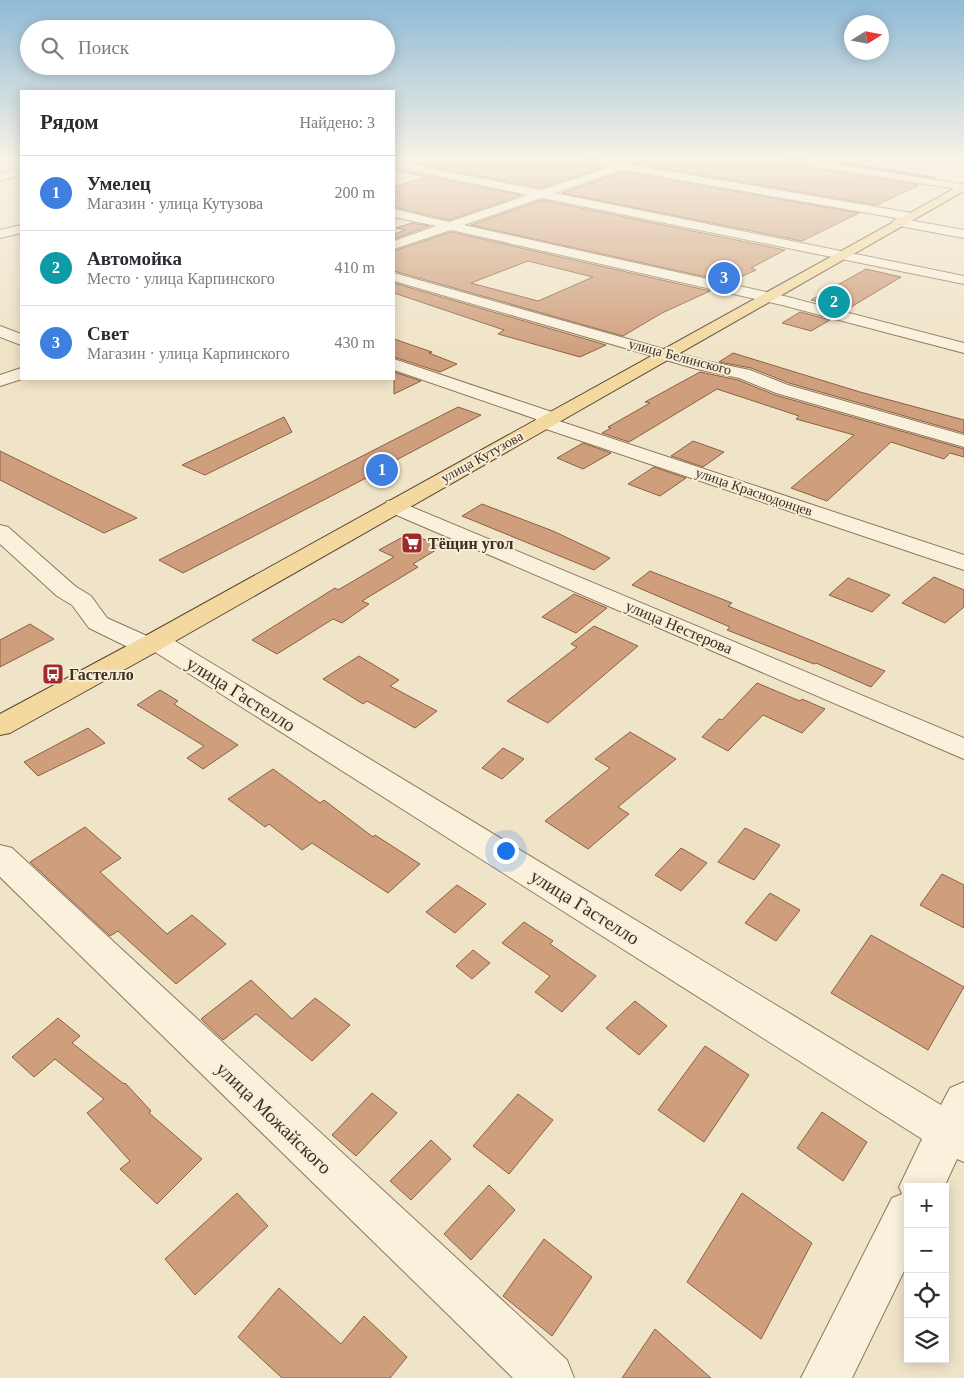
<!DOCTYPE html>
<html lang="ru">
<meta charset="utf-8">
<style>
:root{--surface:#fff;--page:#f7f7f7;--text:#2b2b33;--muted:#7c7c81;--line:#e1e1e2;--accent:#9e2a2b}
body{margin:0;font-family:"Times New Roman",serif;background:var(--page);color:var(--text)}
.controls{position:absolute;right:15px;bottom:15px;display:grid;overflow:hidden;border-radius:0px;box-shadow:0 2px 12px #0003}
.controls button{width:45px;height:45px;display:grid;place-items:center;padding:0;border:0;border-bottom:1px solid var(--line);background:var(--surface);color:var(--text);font:25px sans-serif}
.compass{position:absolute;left:844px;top:15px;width:45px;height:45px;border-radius:50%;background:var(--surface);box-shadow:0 2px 12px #0003;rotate:79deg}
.you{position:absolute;left:505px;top:850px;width:18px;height:18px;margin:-12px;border:4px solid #fff;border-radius:50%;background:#1a73e8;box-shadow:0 0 0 8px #1a73e833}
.badge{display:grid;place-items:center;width:32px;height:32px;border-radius:50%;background:var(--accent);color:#fff;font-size:16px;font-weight:700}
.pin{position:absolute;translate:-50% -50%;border:2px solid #fff;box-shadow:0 1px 5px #0006}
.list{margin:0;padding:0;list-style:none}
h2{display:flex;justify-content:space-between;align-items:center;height:65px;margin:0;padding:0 20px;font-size:21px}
h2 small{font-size:16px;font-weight:400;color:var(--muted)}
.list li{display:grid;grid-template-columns:32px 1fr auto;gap:15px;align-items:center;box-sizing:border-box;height:75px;padding:0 20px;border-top:1px solid var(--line)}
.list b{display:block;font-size:19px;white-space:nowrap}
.list p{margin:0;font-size:16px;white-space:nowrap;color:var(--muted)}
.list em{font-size:16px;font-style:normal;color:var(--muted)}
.icon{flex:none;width:28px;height:28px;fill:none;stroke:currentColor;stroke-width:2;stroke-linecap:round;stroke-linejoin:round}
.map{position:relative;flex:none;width:964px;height:1378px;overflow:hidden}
.search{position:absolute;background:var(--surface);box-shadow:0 2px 12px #0003;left:20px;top:20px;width:375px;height:55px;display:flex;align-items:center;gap:12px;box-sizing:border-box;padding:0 18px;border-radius:28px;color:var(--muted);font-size:19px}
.panel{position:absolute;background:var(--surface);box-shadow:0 2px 12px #0003;left:20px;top:90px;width:375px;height:290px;border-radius:0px}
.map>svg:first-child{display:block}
.building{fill:#cf9f7d;stroke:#8d5f41;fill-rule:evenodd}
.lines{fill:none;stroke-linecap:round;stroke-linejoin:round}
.minor-casing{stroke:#8d765c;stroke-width:2}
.major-casing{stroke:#5b4430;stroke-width:2}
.minor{fill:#faf1dc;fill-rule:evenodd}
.major{fill:#f3d9a0;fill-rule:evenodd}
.labels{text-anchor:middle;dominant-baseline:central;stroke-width:4;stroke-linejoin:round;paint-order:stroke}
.far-street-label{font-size:14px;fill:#3d2e20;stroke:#f7eed8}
.poi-label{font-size:16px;font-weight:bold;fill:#3d2e20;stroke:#f7eed8;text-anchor:start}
.street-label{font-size:16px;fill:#3d2e20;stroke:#f7eed8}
.near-street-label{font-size:19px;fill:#3d2e20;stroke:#f7eed8}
</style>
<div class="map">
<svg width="964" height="1378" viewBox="0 0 964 1378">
<rect width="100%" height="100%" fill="#f0e4c8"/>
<path class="building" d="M437,160H579L582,164L602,168L541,188L419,164Z
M613,160H784L791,165L919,185L877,205Z
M821,160H829L935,177L934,178Z
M396,170H397L521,195L449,220L394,207V187L426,177Z
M623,172L859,213L802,241L562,193Z
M542,200L785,250L751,268L756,270L729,282L471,225Z
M412,223L429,226L394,239V234L406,230L396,228Z
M451,232L710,291L662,313L623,336L394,271V251ZM528,261L593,277L538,301L471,283Z
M866,269L901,277L846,310L811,300Z
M394,283L606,345L580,357L498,334L504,330L394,293Z
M800,312L830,320L811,331L782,323Z
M394,339L432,352L429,353L457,364L440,372L394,357Z
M733,353L860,392L964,420V433L789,383L751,368L719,362Z
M394,372L421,381L394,394Z
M700,372L738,380L775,395L964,449V457L950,453L944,459L891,442L827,501L791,488L854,435L796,419L799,416L717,389L629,442L602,433L611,428L608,427L650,403L645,402Z
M458,407L481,415L387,465L393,467L372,479L368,477L183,573L159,560Z
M284,417L292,432L205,475L182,465Z
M693,441L724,452L703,467L671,456Z
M583,443L611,453L583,469L557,458Z
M0,451L137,518L104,533L0,480Z
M654,467L686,478L660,496L628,484Z
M482,504L553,531L610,558L594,570L462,516Z
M410,533L441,547L413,564L418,567L362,601L369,604L342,623L333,619L277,654L252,640L335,588L338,590L394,557L379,550Z
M650,571L732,603L728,606L885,671L871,687L816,663L814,664L727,630L730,627L632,585Z
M934,577L964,590V607L945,623L902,603Z
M848,578L890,595L872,612L829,595Z
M574,594L607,608L576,633L542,617Z
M30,624L54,639L0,667V640Z
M594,626L638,646L548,723L507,701L577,647L571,644Z
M359,656L399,680L390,686L437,711L415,728L367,701L363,704L323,679Z
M757,683L800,701L802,699L825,709L802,733L763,715L728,751L702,737L719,719L722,720Z
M160,690L178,701L174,704L238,745L203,769L187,758L204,746L137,705Z
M88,728L105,743L38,776L24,762Z
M630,732L676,759L618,807L629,814L588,849L545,821L610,768L595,759Z
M503,748L524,759L502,779L482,768Z
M273,769L320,803L324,800L373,837L375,835L420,864L388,893L312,843L302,850L269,824L265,827L228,799Z
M85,827L121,858L100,872L167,934L192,915L226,944L176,984L118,931L110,936L30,862Z
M745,828L780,845L754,880L718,862Z
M681,848L707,863L681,891L655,875Z
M942,874L964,885V928L920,905Z
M457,885L486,904L455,933L426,912Z
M770,893L800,910L776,941L745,923Z
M524,922L553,941L550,944L596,976L562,1012L535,992L550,976L502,943Z
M871,935L964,987L928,1050L831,993Z
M473,950L490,963L472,979L456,966Z
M251,980L292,1019L315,998L350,1025L312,1061L256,1014L223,1040L201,1019Z
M635,1001L667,1026L639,1055L606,1028Z
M58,1018L80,1036L72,1043L124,1084L125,1083L151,1111L149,1113L202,1159L157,1204L120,1169L130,1161L87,1113L104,1099L55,1059L34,1077L12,1057Z
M705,1046L749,1075L704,1142L658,1110Z
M372,1093L397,1113L356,1156L332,1135Z
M518,1094L553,1120L509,1174L473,1146Z
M822,1112L867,1142L843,1181L797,1148Z
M431,1140L451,1159L411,1200L390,1181Z
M489,1185L515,1210L471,1260L444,1234Z
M237,1193L268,1226L195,1295L165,1259Z
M742,1193L812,1243L761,1339L687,1282Z
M544,1239L592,1277L552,1336L503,1296Z
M279,1288L341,1344L364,1316L407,1357L390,1378H282L238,1337Z
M655,1329L711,1378H622Z"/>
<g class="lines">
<g class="minor-casing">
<path id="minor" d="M581,160H603L912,213L914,216L912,219L908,220L623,170L555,193L964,276V284L542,198L464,225L784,296L964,343V353L782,305L451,230L394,249V241L436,226L394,217V209L449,222L528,195L394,167V161L541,190L609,167L582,162Z
M786,160H810L961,184H964V190L791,163Z
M21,168V175L0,181V174Z
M898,218L964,230V238L894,225L892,222Z
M21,225V233L0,238V230Z
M394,273L706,361L750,370L788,385L964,435V447L776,393L739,378L697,369L394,281Z
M0,326L21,334V345L0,337Z
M394,359L558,414L560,418L559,421L964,555V570L537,426L535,422L536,419L394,370Z
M21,368L22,379L0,386V375Z
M395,500L964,738V759L387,511L384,506L387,501Z
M0,525L8,527L75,586L91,596L107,618L147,636L156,633L165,635L941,1105L950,1088L964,1082V1162L957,1159L944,1187H908V1263L852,1378H801L892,1198L902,1194L899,1187L922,1139L155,652L147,654L138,652L89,628L72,605L57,596L0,544Z
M0,845L12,848L567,1360L574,1378H513L0,877Z"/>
</g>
<g class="major-casing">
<path id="major" d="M964,183V191L156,652L10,733L0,735V714L138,640Z"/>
</g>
<use href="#minor" class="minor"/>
<use href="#major" class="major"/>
</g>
<linearGradient id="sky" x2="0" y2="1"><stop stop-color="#8fbad6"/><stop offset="0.45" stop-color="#f8f3e6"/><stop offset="1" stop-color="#f8f3e6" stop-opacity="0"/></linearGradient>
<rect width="964" height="353" fill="url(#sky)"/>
<defs>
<g id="supermarket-square" transform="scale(1.125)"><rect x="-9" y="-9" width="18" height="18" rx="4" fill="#9e2a2b" stroke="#f7eed8"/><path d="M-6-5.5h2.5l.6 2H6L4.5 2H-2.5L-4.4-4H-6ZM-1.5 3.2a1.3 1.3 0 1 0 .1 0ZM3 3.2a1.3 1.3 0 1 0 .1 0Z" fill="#fff"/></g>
<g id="bus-square" transform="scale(1.125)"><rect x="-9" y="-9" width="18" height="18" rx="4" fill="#9e2a2b" stroke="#f7eed8"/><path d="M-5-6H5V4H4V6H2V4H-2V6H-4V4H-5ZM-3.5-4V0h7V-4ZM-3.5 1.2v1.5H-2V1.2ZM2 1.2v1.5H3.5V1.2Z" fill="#fff"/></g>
</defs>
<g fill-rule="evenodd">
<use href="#supermarket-square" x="412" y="543"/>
<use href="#bus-square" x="53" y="674"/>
</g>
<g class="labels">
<g class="far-street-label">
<text transform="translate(680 357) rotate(15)">улица Белинского</text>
<text transform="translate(482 457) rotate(-29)">улица Кутузова</text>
<text transform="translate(754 492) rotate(19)">улица Краснодонцев</text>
</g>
<g class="poi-label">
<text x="428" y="543">Тёщин угол</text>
<text x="69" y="674">Гастелло</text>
</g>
<g class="street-label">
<text transform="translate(679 627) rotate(23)">улица Нестерова</text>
</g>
<g class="near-street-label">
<text transform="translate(241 694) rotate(32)">улица Гастелло</text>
<text transform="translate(585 907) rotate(32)">улица Гастелло</text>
<text transform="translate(274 1118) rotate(44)">улица Можайского</text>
</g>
</g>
</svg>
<div class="controls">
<button>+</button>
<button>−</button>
<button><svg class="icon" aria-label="locate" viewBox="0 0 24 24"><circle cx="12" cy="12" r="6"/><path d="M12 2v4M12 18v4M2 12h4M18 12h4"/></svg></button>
<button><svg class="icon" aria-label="layers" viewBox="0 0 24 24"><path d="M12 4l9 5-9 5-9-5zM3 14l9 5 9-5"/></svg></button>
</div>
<svg class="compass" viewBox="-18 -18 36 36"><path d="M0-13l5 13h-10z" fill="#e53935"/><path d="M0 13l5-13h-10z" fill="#7c7c81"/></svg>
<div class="you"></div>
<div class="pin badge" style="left:382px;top:470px;background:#3f7fe0">1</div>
<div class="pin badge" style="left:834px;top:302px;background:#0f9aa8">2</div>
<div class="pin badge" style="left:724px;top:278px;background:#3f7fe0">3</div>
<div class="search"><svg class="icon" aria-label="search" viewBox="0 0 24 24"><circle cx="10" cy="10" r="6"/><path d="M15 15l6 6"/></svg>Поиск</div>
<section class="panel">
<h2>Рядом<small>Найдено: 3</small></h2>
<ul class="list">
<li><span class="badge" style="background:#3f7fe0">1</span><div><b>Умелец</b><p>Магазин · улица Кутузова</p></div><em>200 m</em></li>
<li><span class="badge" style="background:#0f9aa8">2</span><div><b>Автомойка</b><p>Место · улица Карпинского</p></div><em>410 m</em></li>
<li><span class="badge" style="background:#3f7fe0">3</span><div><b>Свет</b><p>Магазин · улица Карпинского</p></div><em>430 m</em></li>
</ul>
</section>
</div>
